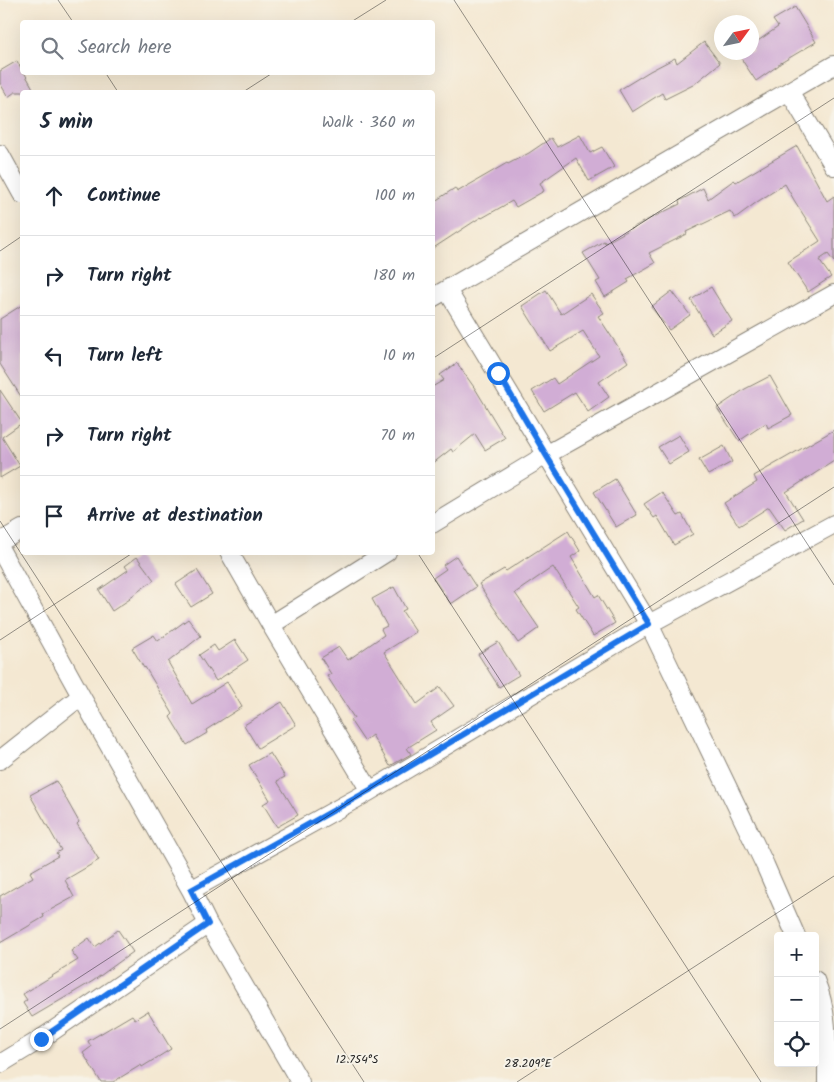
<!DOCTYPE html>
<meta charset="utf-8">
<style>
:root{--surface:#fff;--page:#f2f2f3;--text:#1f2937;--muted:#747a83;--line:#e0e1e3}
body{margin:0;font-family:Kalam,sans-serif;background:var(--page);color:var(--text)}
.controls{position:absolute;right:15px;bottom:15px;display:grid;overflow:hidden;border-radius:5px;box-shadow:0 5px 20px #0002}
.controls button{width:45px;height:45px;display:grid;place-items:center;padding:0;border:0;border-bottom:1px solid var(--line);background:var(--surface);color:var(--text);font:25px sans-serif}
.compass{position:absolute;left:714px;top:15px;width:45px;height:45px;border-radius:50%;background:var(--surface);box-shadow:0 5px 20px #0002;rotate:57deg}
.stop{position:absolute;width:15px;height:15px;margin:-11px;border:4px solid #1a73e8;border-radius:50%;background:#fff}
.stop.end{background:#1a73e8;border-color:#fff;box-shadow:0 1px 5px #0008}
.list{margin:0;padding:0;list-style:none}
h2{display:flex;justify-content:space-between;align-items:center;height:65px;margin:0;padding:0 20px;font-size:21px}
h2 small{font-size:16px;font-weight:400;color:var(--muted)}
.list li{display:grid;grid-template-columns:32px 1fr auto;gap:15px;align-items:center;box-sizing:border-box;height:80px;padding:0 20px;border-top:1px solid var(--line)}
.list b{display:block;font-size:19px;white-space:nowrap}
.list em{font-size:16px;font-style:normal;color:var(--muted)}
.icon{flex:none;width:28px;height:28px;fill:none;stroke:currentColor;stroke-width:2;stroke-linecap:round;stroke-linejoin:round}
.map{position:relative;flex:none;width:834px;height:1082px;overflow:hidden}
.search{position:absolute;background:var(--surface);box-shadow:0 5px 20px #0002;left:20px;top:20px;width:415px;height:55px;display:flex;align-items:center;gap:12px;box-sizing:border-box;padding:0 18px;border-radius:5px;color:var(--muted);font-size:19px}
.panel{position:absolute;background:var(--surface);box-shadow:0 5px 20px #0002;left:20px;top:90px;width:415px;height:465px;border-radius:5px}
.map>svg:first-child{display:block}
.building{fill:#d1add5}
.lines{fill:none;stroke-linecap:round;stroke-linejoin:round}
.street-casing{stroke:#888277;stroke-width:20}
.street{stroke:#fff;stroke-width:18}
.route{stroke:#1a73e8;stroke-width:6}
.ticks{fill:none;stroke:#1c1c1c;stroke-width:1;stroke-opacity:0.45}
.ticks-label{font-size:12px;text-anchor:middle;fill:#1c1c1c;stroke:#f7f3e8;stroke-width:4;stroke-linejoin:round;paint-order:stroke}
</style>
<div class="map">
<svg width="834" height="1082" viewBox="0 0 834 1082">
<rect width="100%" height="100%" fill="#f7f3e8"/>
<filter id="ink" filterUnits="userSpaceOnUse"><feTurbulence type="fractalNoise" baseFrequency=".02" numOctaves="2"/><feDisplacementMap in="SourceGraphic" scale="10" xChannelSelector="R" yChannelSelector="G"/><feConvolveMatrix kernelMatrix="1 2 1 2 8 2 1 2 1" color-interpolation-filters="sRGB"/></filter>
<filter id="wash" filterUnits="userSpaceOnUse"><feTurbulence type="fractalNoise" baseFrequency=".0096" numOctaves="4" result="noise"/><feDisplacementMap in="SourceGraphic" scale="20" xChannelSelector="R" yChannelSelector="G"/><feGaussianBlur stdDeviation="1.12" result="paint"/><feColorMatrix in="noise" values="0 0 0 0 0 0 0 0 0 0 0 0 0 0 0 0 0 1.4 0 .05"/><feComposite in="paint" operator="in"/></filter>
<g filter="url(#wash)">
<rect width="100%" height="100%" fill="#f4e8d2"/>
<g id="blocks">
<path class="building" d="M795,7L816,42L779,64V65L756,81L738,54L741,52H752V45L778,27L773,20Z
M704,42L720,63L693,85L665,99L662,93L632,112L619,90L650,71L675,58L677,63Z
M17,61L22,70V72H24L35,92H15L8,97L0,83V71Z
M580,135L590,153L602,147L614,167L589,181L576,158L540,183L544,191L516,207L512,201L482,218L481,217L432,249V203L455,188L457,192L507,163L508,164L529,153L551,138L557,147Z
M797,146L827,201L834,196V262L828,254L819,260L831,277L808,292L788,262L820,241L794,200L785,184L757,202L735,218L730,211L686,232L687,234L649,253L655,263L627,279L629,282L605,297L596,282L600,280L583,253L604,241L605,243L643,222L680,204L679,201L703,188L708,199L734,180L736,182Z
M711,287L732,321L712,334L691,300Z
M546,290L561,314L591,294L604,313L598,316L628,362L599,382L609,397L588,412L575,392L544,411L532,391L553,378L557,384L599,356L583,331L550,351L522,306Z
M672,291L690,315L669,330L651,307Z
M22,305V398L0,364V319Z
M457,363L476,390L505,438L485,450L475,434L453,452L451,449L432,464V387L444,380L440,375Z
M770,376L792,415L768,428L766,423L739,441L717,408L745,389Z
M0,390L22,423L2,437L20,466L0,478Z
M834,430V461L786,492L803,519L785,530L769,507L739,526L724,503L757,482L754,476Z
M679,435L689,452L669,464L658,447Z
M724,446L732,462L708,475L699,460Z
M615,479L637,515L616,527L594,492Z
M662,492L678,516L682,514L693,534L674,545L657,516L654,518L644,504Z
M568,531L580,551L571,557L595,597L598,595L615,623L593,636L576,609L579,607L553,567L515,593L539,628L518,643L492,605L479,584L504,569L506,571Z
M456,556L476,587L451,604L433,578L446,569L443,565Z
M137,557L154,580L129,598L130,599L112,611L99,590L128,570L125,566Z
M197,570L212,594L191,607L176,584Z
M394,587L406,609L402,611L416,632L384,652L417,704L440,687L454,706L431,722L436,730L407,748L411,754L390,766L372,735L364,741L350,720L354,718L327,676L331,674L321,658L339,647L348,660L384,635L381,629L387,626L372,599Z
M188,619L201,636L168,662L192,704L227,682L242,707L206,730L207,733L187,745L170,717L173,714L145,667L144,668L132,648L154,635L158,641Z
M235,640L248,660L216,681L199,655L214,645L218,651Z
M498,642L519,675L499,687L478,654Z
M282,702L296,725L258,748L244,725Z
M270,753L285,777L277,781L298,815L277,827L263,804L270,800L249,765Z
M56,781L79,822L77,824L99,860L65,880L74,897L43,914L44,917L0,943V896L33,877L30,872L58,856L56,853L61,850L30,795Z
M118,930L133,952L93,981L32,1017L23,1003L27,1000L23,994L78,960L71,951L89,938L95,947Z
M148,1011L171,1049L142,1067L141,1065L113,1082H101L83,1053L91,1047L88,1041L132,1015L135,1019Z"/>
</g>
</g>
<g filter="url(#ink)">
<use href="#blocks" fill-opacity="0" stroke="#888277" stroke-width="1"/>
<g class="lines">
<g class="street-casing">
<path id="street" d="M789,91L834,166
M0,154L22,194
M447,290L649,624L765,865L796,936
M432,298L834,65
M432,524L546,455L834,294
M0,542L22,529
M0,549L81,696L191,890L208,924L300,1082
M229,552L271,625L370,791
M271,625L387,552
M0,760L81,696
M191,890L370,791L649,624L834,524
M815,980C829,1013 827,1048 827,1082
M0,1064L41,1039L208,924"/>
</g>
<use href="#street" class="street"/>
</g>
</g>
<g class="lines" filter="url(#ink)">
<path class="route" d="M41,1039L208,924L191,890L370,790L649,624L546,455L498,373"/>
</g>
<path class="ticks" d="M58,0L73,22M454,0L834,585M351,22L386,0M105,72L118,92M243,92L274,72M0,251L22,236M432,359L834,98M0,521L364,1082M417,552L761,1082M0,640L134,552M0,1029L834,487M517,1082L834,876"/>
<g class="ticks-label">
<text x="357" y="1063">12.754°S</text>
<text x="528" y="1067">28.209°E</text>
</g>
</svg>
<div class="controls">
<button>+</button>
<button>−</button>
<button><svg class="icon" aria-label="locate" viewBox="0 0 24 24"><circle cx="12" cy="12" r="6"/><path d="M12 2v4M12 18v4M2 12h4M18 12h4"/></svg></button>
</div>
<svg class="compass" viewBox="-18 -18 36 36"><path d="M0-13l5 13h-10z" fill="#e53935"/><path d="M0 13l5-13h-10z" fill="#747a83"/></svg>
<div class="stop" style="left:498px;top:373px"></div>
<div class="stop end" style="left:41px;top:1039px"></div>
<div class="search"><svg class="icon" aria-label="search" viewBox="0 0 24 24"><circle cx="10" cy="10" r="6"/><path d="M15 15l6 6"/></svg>Search here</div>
<section class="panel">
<h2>5 min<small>Walk · 360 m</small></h2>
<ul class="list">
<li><svg class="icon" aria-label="ahead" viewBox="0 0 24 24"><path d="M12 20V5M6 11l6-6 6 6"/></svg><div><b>Continue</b></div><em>100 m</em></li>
<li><svg class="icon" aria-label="right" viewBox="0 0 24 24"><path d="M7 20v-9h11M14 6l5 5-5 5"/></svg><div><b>Turn right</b></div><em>180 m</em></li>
<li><svg class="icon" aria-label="left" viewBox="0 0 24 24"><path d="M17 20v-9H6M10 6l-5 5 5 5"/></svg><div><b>Turn left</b></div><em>10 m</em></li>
<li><svg class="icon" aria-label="right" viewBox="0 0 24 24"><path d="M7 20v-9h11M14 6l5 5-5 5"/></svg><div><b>Turn right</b></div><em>70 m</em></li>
<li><svg class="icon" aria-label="arrive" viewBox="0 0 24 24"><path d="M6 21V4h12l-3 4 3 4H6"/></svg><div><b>Arrive at destination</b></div></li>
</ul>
</section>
</div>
